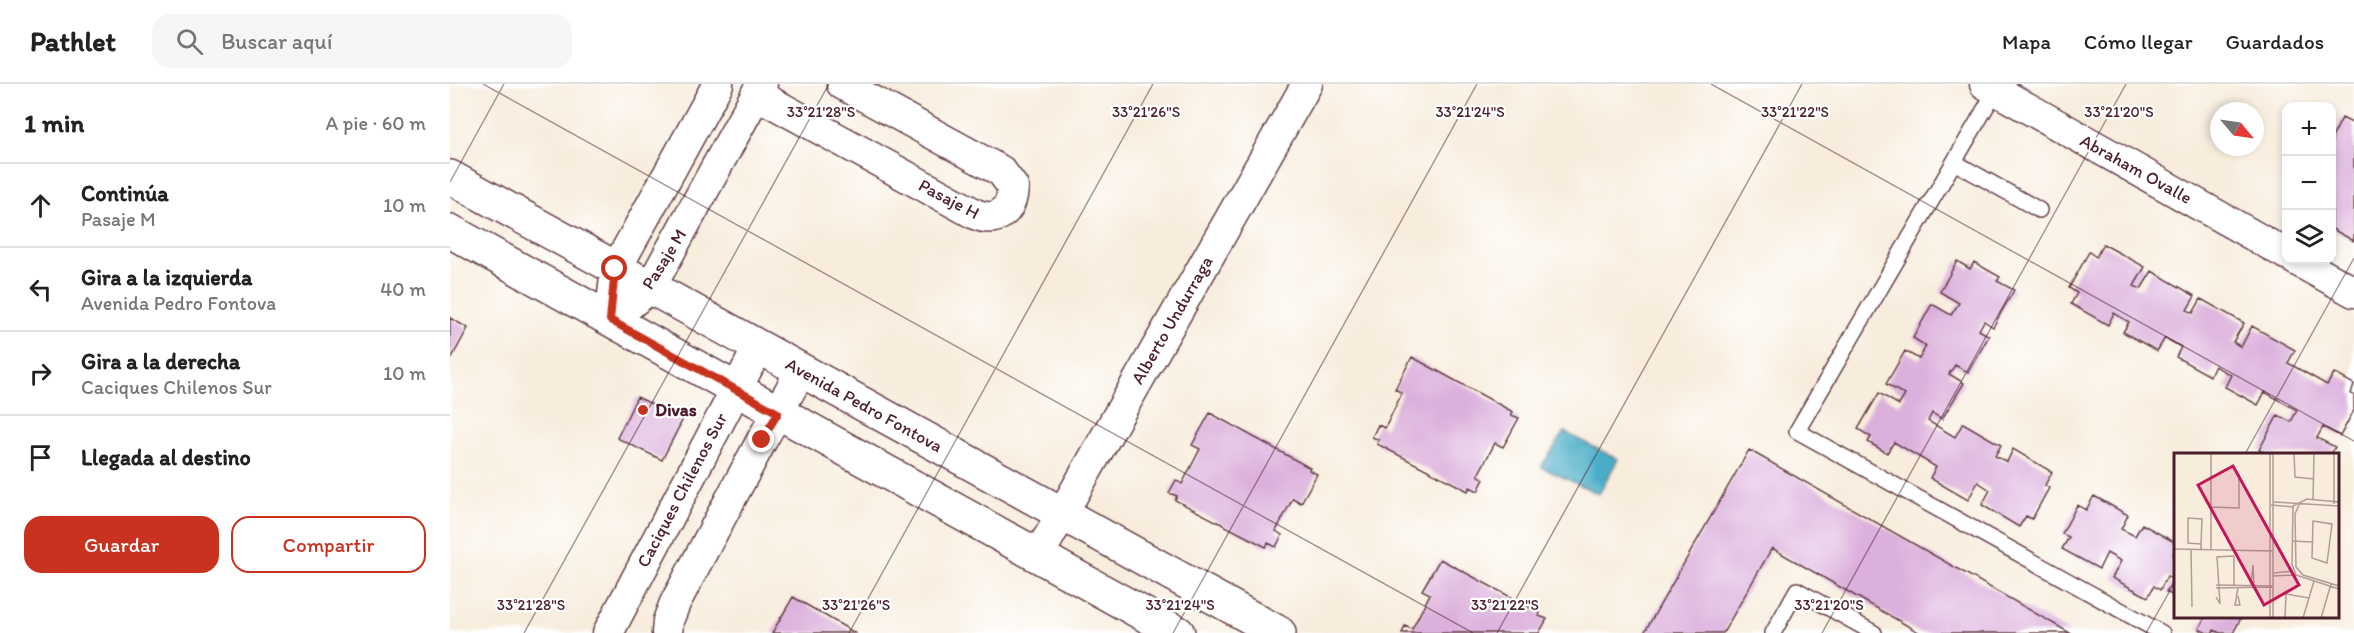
<!DOCTYPE html>
<html lang="es">
<meta charset="utf-8">
<style>
:root{--surface:#fff;--page:#f6f6f6;--text:#222;--muted:#767676;--line:#e0e0e0;--accent:#c8321e}
body{margin:0;font-family:Itim,sans-serif;background:var(--page);color:var(--text)}
.controls{position:absolute;right:18px;top:18px;display:grid;overflow:hidden;border-radius:12px;box-shadow:0 3px 9px #0003}
.controls button{width:54px;height:54px;display:grid;place-items:center;padding:0;border:0;border-bottom:2px solid var(--line);background:var(--surface);color:var(--text);font:30px sans-serif}
.compass{position:absolute;left:1760px;top:18px;width:54px;height:54px;border-radius:50%;background:var(--surface);box-shadow:0 3px 9px #0003;rotate:119deg}
.stop{position:absolute;width:18px;height:18px;margin:-14px;border:4px solid #c8321e;border-radius:50%;background:#fff}
.stop.end{background:#c8321e;border-color:#fff;box-shadow:0 2px 6px #0008}
.list{margin:0;padding:0;list-style:none}
h2{display:flex;justify-content:space-between;align-items:center;height:78px;margin:0;padding:0 24px;font-size:26px}
h2 small{font-size:20px;font-weight:400;color:var(--muted)}
.list li{display:grid;grid-template-columns:39px 1fr auto;gap:18px;align-items:center;box-sizing:border-box;height:84px;padding:0 24px;border-top:2px solid var(--line)}
.list b{display:block;font-size:22px;white-space:nowrap}
.list p{margin:0;font-size:20px;white-space:nowrap;color:var(--muted)}
.list em{font-size:20px;font-style:normal;color:var(--muted)}
.actions{display:flex;gap:12px;padding:18px 24px}
.actions a{flex:1;padding:14px 0;border:2px solid var(--accent);border-radius:18px;text-align:center;font-size:21px;color:var(--accent)}
.actions .main{background:var(--accent);color:#fff}
.icon{flex:none;width:33px;height:33px;fill:none;stroke:currentColor;stroke-width:2;stroke-linecap:round;stroke-linejoin:round}
.map{position:relative;flex:none;width:1904px;height:549px;overflow:hidden}
header{display:flex;align-items:center;gap:36px;box-sizing:border-box;height:84px;padding:0 30px;background:var(--surface);border-bottom:2px solid var(--line)}
header strong{font-size:28px}
nav{display:flex;gap:33px;margin-inline-start:auto;font-size:21px}
.search{width:420px;height:54px;background:var(--page);display:flex;align-items:center;gap:15px;box-sizing:border-box;padding:0 21px;border-radius:18px;color:var(--muted);font-size:22px}
main{display:flex}
aside{flex:1;background:var(--surface)}
.map>svg:first-child{display:block}
.water{fill:#48adc7;stroke:#496679;stroke-width:1.5}
.building{fill:#dcb0dc}
.lines{fill:none;stroke-linecap:round;stroke-linejoin:round}
.lane-casing{stroke:#643e46;stroke-width:18}
.street-casing{stroke:#643e46;stroke-width:33}
.secondary-casing{stroke:#643e46;stroke-width:36}
.lane{stroke:#fff;stroke-width:15}
.street{stroke:#fff;stroke-width:30}
.secondary{stroke:#fff;stroke-width:33}
.route{stroke:#c8321e;stroke-width:8}
.ticks{fill:none;stroke:#4a1f2b;stroke-width:1.5;stroke-opacity:0.45}
.poi-dot{fill:#c8321e;stroke:#fff;stroke-width:2}
.labels{text-anchor:middle;dominant-baseline:central;stroke-width:4.5;stroke-linejoin:round;paint-order:stroke}
.street-label{font-size:18px;fill:#4a1f2b;stroke:#fff}
.poi-label{font-size:18px;font-weight:bold;fill:#4a1f2b;stroke:#fff;text-anchor:start}
.inset-road{fill:none;stroke:#b29b96;stroke-width:1.5}
.view{fill:#c2185b;fill-opacity:0.15;stroke:#c2185b;stroke-width:3}
.inset-edge{fill:none;stroke:#4a1f2b;stroke-width:3}
.ticks-label{font-size:15px;text-anchor:middle;fill:#4a1f2b;stroke:#fff;stroke-width:4.5;stroke-linejoin:round;paint-order:stroke}
</style>
<header>
<strong>Pathlet</strong>
<div class="search"><svg class="icon" aria-label="search" viewBox="0 0 24 24"><circle cx="10" cy="10" r="6"/><path d="M15 15l6 6"/></svg>Buscar aquí</div>
<nav><a>Mapa</a><a>Cómo llegar</a><a>Guardados</a></nav>
</header>
<main>
<aside>
<h2>1 min<small>A pie · 60 m</small></h2>
<ul class="list">
<li><svg class="icon" aria-label="ahead" viewBox="0 0 24 24"><path d="M12 20V5M6 11l6-6 6 6"/></svg><div><b>Continúa</b><p>Pasaje M</p></div><em>10 m</em></li>
<li><svg class="icon" aria-label="left" viewBox="0 0 24 24"><path d="M17 20v-9H6M10 6l-5 5 5 5"/></svg><div><b>Gira a la izquierda</b><p>Avenida Pedro Fontova</p></div><em>40 m</em></li>
<li><svg class="icon" aria-label="right" viewBox="0 0 24 24"><path d="M7 20v-9h11M14 6l5 5-5 5"/></svg><div><b>Gira a la derecha</b><p>Caciques Chilenos Sur</p></div><em>10 m</em></li>
<li><svg class="icon" aria-label="arrive" viewBox="0 0 24 24"><path d="M6 21V4h12l-3 4 3 4H6"/></svg><div><b>Llegada al destino</b></div></li>
</ul>
<div class="actions"><a class="main">Guardar</a><a>Compartir</a></div>
</aside>
<div class="map">
<svg width="1904" height="549" viewBox="0 0 1904 549">
<rect width="100%" height="100%" fill="#fff"/>
<filter id="ink" filterUnits="userSpaceOnUse"><feTurbulence type="fractalNoise" baseFrequency=".0167" numOctaves="2"/><feDisplacementMap in="SourceGraphic" scale="12" xChannelSelector="R" yChannelSelector="G"/><feConvolveMatrix kernelMatrix="1 2 1 2 8 2 1 2 1" color-interpolation-filters="sRGB"/></filter>
<filter id="wash" filterUnits="userSpaceOnUse"><feTurbulence type="fractalNoise" baseFrequency=".008" numOctaves="4" result="noise"/><feDisplacementMap in="SourceGraphic" scale="24" xChannelSelector="R" yChannelSelector="G"/><feGaussianBlur stdDeviation="1.35" result="paint"/><feColorMatrix in="noise" values="0 0 0 0 0 0 0 0 0 0 0 0 0 0 0 0 0 1.4 0 .05"/><feComposite in="paint" operator="in"/></filter>
<g filter="url(#wash)">
<rect width="100%" height="100%" fill="#f8eddd"/>
<path class="water" d="M1114,348L1168,375L1149,410L1091,383Z"/>
<g id="blocks">
<path class="building" d="M1892,34L1904,40V157L1882,145V54Z
M1653,160L1695,183L1684,202L1691,205L1702,187L1745,212L1737,226L1743,229L1751,215L1794,239L1783,258L1791,263L1802,242L1845,266L1838,279L1877,301L1884,289L1904,300L1901,310L1904,311V326L1890,352L1873,343L1867,354L1885,363L1881,370H1818L1809,366L1828,331L1841,338L1847,326L1815,308L1808,321L1775,303L1781,291L1765,282L1760,292L1726,273L1731,263L1715,254L1707,267L1673,248L1679,238L1664,229L1658,241L1621,220L1627,209L1619,204L1639,168L1646,173Z
M1507,177L1520,185L1524,178L1550,193L1547,197L1564,206L1543,243L1534,237L1529,246L1539,252L1518,288L1505,281L1499,290L1514,299L1492,335L1482,329L1478,337L1505,353L1513,339L1551,361L1545,372L1557,378L1563,365L1602,388L1595,401L1599,404L1582,435L1576,432L1569,443L1532,421L1540,406L1528,398L1518,416L1480,394L1486,383L1444,358L1437,369L1418,358L1421,353L1408,345L1429,309L1449,321L1455,311L1436,300L1455,267L1469,275L1476,262L1463,254L1482,220L1501,231L1509,219L1490,208Z
M0,234L18,244L0,277Z
M962,273L1063,328L1061,331L1069,334L1053,363L1045,359L1028,391L1034,395L1028,407L1020,403L1018,407L927,360L929,356L922,353L928,341L935,344L952,309L945,305Z
M187,313L233,335L212,376L167,354Z
M760,329L860,384L859,386L867,390L851,419L843,414L826,447L832,451L826,463L818,459L816,463L725,416L727,412L719,409L726,396L732,400L750,365L742,361Z
M1299,366L1620,549H1470L1322,464L1273,549H1194Z
M1644,412L1678,431L1671,445L1685,452L1692,440L1726,459L1723,471L1726,473V513L1716,508L1723,496L1717,492L1710,506L1704,502L1698,513L1662,494L1671,477L1657,469L1649,485L1612,465L1619,453L1612,450L1627,421L1636,426Z
M990,475L1090,529L1089,532L1097,535L1089,549H952L955,542L962,545L980,510L972,506Z
M343,513L405,549H322Z
M1756,532H1792L1783,549H1770L1764,546L1763,549H1757L1749,545Z"/>
</g>
</g>
<g filter="url(#ink)">
<use href="#blocks" fill-opacity="0" stroke="#643e46" stroke-width="1.5"/>
<g class="lines">
<g class="lane-casing">
<path id="lane" d="M1546,6L1347,347L1712,549
M1504,78L1589,126
M1323,549L1347,506L1424,549"/>
</g>
<g class="street-casing">
<path id="street" d="M1535,0L1836,170
M306,10L525,130C548,140 562,126 563,103L551,87L392,0
M1846,176L1904,208
M160,236L200,204L312,0
M160,236L166,185L268,0
M588,472L857,0
M158,549L308,264
M217,549L218,537L225,519L312,356L351,287"/>
</g>
<g class="secondary-casing">
<path id="secondary" d="M0,93L829,549
M0,147L728,549"/>
</g>
<use href="#lane" class="lane"/>
<use href="#street" class="street"/>
<use href="#secondary" class="secondary"/>
</g>
</g>
<g class="lines" filter="url(#ink)">
<path class="route" d="M165,185L160,236L328,329L312,356"/>
</g>
<path class="ticks" d="M33,0L1023,549M1261,0L1904,357M0,98L54,0M1795,370L1904,174M74,549L379,0M399,549L703,0M723,549L1027,0M1047,549L1352,0M1372,549L1676,0M1696,549L1726,496"/>
<circle class="poi-dot" cx="193" cy="326" r="6"/>
<g class="labels">
<g class="street-label">
<text transform="translate(1686 85) rotate(29)">Abraham Ovalle</text>
<text transform="translate(499 115) rotate(28)">Pasaje H</text>
<text transform="translate(214 175) rotate(-58)">Pasaje M</text>
<text transform="translate(722 236) rotate(-60)">Alberto Undurraga</text>
<text transform="translate(414 321) rotate(29)">Avenida Pedro Fontova</text>
<text transform="translate(232 406) rotate(-62)">Caciques Chilenos Sur</text>
</g>
<g class="poi-label">
<text x="205" y="326">Divas</text>
</g>
</g>
<g transform="translate(1724 369)">
<rect width="165" height="165" fill="#f8eddd"/>
<path class="inset-road" d="M96,0V165M99,0V165M120,0L121,24L140,26M139,48L140,0M100,49L165,53M160,51V0M97,52L119,54M125,52L121,61L122,114L129,122L165,133M37,54L65,55V21M0,66V92M139,68L158,71L153,110L138,105ZM118,88L138,89M0,96L98,98M17,96L18,154M27,97V91L28,66L14,65V90L27,91M37,97V0M60,103V132M100,120L119,118M122,122L118,111L119,53L133,46L165,49M99,123L122,122L165,136M42,132L99,133M77,132L79,112L80,132M42,135L99,134M64,135L61,152H66L64,143M42,144L46,151L43,104L60,103M111,165L112,141L135,145M129,165L140,128M147,165L157,131"/>
<path class="view" d="M59,13L125,132L90,152L24,32Z"/>
<rect width="165" height="165" class="inset-edge"/>
</g>
<g class="ticks-label">
<text x="371" y="33">33°21'28"S</text>
<text x="696" y="33">33°21'26"S</text>
<text x="1020" y="33">33°21'24"S</text>
<text x="1345" y="33">33°21'22"S</text>
<text x="1669" y="33">33°21'20"S</text>
<text x="81" y="526">33°21'28"S</text>
<text x="406" y="526">33°21'26"S</text>
<text x="730" y="526">33°21'24"S</text>
<text x="1055" y="526">33°21'22"S</text>
<text x="1379" y="526">33°21'20"S</text>
</g>
</svg>
<div class="controls">
<button>+</button>
<button>−</button>
<button><svg class="icon" aria-label="layers" viewBox="0 0 24 24"><path d="M12 4l9 5-9 5-9-5zM3 14l9 5 9-5"/></svg></button>
</div>
<svg class="compass" viewBox="-18 -18 36 36"><path d="M0-13l5 13h-10z" fill="#e53935"/><path d="M0 13l5-13h-10z" fill="#767676"/></svg>
<div class="stop" style="left:165px;top:185px"></div>
<div class="stop end" style="left:312px;top:356px"></div>
</div>
</main>
